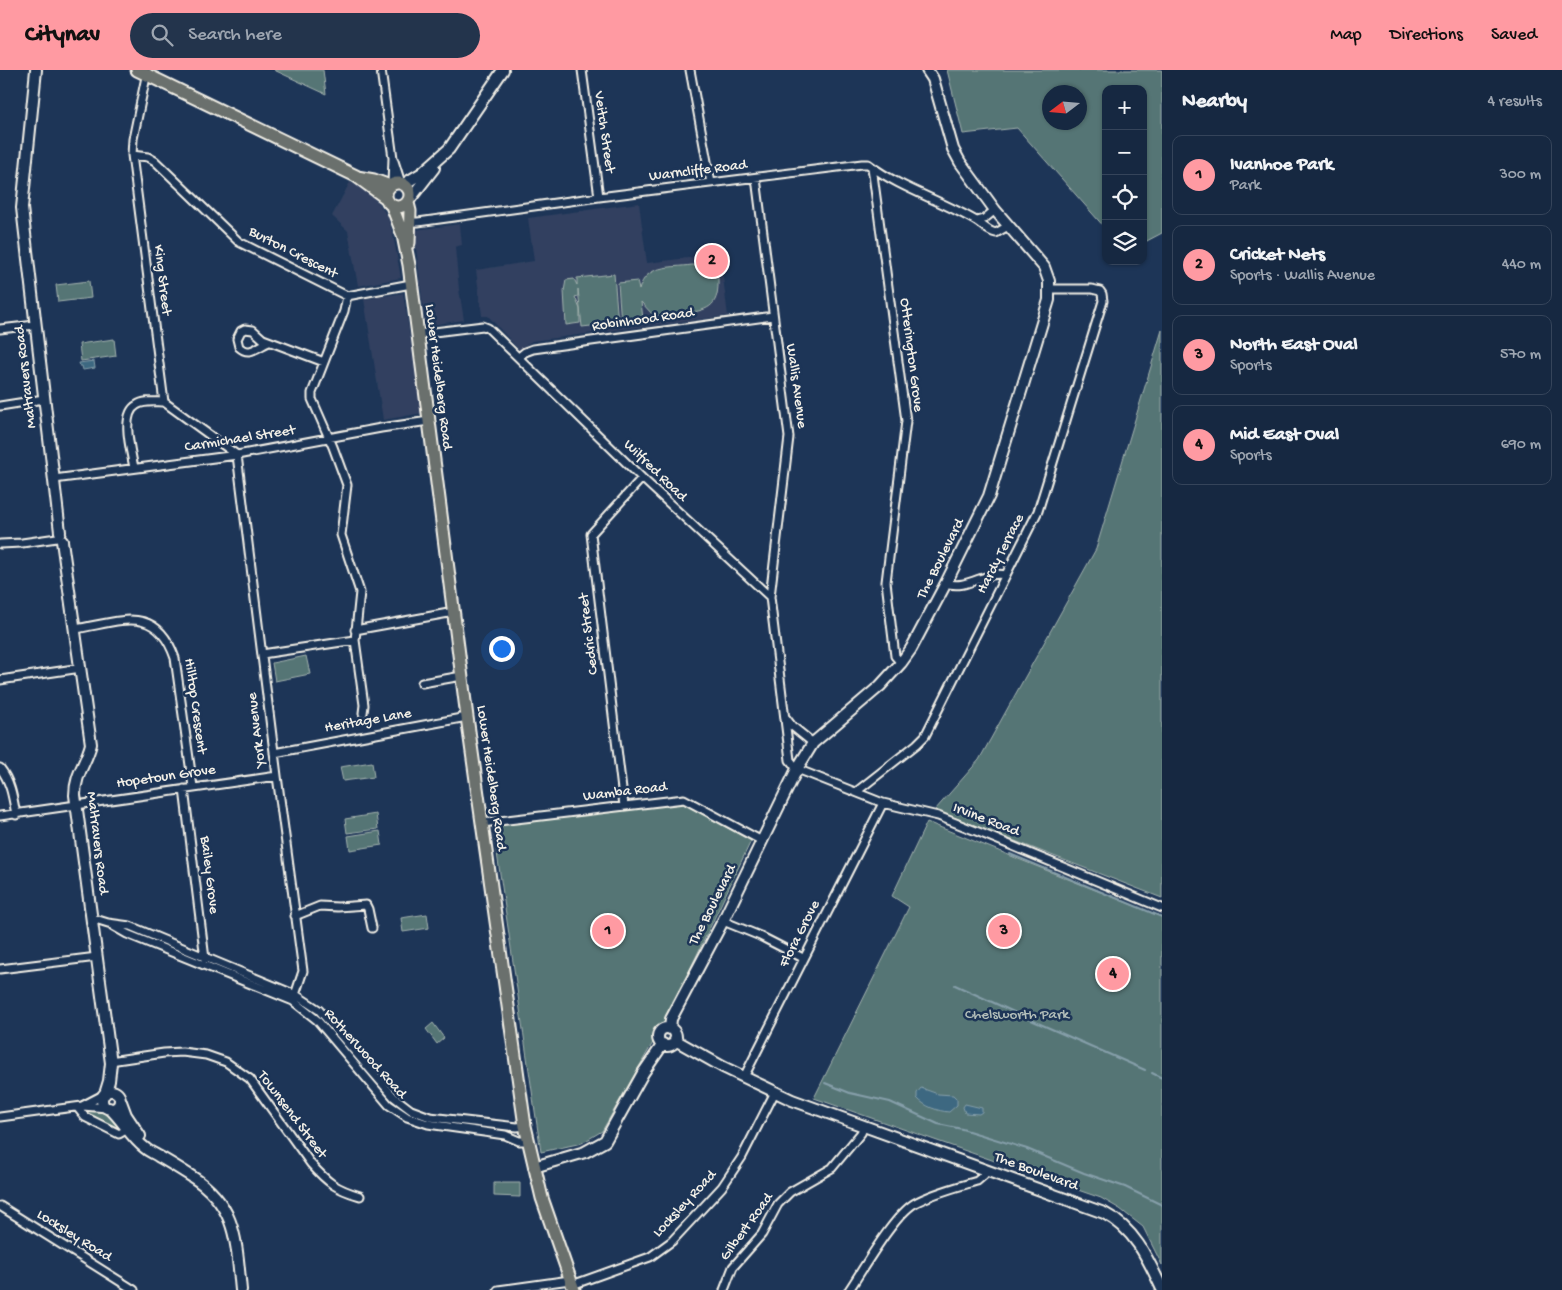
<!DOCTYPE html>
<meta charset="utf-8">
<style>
:root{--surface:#162841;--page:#23344c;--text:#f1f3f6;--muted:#9ea6b1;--line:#35445a;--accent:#ff9aa2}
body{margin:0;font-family:"Gochi Hand",sans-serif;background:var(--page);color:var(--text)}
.controls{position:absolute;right:15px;top:15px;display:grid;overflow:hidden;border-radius:10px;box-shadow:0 1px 4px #0004}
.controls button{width:45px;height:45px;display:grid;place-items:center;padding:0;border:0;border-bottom:1px solid var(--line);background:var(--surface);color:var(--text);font:25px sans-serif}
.compass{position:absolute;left:1042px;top:15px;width:45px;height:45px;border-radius:50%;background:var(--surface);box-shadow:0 1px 4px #0004;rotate:254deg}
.you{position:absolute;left:501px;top:578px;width:18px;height:18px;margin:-12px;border:4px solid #fff;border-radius:50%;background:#1a73e8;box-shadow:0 0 0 8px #1a73e833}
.badge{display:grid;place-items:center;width:32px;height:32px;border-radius:50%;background:var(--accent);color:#111;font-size:16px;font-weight:700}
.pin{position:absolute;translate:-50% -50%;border:2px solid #fff;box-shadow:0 1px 5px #0006}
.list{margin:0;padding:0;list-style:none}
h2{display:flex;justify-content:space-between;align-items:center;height:65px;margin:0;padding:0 20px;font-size:21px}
h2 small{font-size:16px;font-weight:400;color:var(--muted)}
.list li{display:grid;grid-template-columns:32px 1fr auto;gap:15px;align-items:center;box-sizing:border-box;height:80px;margin:0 10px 10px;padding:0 10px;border:1px solid var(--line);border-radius:10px}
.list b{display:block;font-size:19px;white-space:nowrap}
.list p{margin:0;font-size:16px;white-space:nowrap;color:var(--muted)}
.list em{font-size:16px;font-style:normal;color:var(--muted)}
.icon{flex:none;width:28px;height:28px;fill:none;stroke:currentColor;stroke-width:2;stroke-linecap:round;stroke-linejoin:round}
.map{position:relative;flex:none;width:1162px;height:1220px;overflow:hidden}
header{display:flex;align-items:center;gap:30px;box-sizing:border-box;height:70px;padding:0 25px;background:var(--accent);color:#111}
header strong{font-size:24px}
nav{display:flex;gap:28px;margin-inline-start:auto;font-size:18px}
.search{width:350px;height:45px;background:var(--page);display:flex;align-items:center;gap:12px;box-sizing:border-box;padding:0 18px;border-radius:28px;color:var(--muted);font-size:19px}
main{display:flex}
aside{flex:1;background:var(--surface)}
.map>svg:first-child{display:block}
.built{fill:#304060}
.green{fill:#557575;stroke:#a4b3ae;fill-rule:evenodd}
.water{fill:#3c6881;stroke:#869faa}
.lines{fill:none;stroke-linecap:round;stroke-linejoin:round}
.stream{stroke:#869faa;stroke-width:2}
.street-casing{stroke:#f4f1e8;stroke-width:11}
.secondary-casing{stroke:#f4f1e8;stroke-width:14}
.primary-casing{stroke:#f4f1e8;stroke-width:15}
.street{stroke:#1d3557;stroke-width:7}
.secondary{stroke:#1d3557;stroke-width:10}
.primary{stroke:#6a706d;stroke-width:11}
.labels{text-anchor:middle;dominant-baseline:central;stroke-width:5;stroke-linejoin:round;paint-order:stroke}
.street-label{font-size:15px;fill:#f4f1e8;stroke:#1d3557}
.park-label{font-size:15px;fill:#b4bfba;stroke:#1d3557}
</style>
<header>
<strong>Citynav</strong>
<div class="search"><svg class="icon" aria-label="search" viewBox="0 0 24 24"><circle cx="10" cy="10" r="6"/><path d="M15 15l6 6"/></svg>Search here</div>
<nav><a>Map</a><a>Directions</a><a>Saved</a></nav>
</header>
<main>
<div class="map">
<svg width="1162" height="1220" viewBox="0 0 1162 1220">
<rect width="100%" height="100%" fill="#1d3557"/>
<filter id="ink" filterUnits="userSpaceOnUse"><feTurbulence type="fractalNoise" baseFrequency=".02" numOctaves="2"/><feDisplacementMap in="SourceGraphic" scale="10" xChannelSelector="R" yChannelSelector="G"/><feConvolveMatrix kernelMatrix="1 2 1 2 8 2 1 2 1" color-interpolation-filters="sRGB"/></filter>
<g filter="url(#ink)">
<path class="built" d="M350,112L366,121L378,132L388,147L393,164L401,208L358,216L348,161L332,146Z
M639,133L647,193L720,184L728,246L532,271L519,280L488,246H482L476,200L534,191L528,148Z
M460,154L462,175L455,177L459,219L464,250L425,256L414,160Z
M403,223L423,343L383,350L364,229Z"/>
<path class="green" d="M274,0H323L326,24Z
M947,0H1162V163L1143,173V19H1106V159L1017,58L963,64ZM1050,22H1080V52H1050Z
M692,195C704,195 710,199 718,208C719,235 711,240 686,243C675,244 664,246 653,245L641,232L643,249L621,253L618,213L637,211L639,220C646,194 669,198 692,195Z
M614,204L618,253L582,257L578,219V226L575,227L580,239V253L566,255L564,221L566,210L574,209L577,215V208Z
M89,211L91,228L58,232L56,215Z
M1162,260V828L935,740L979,690L1096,479Z
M114,269L116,286L81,291L79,274Z
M306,586L310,604L275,611L272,593Z
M372,692L374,707L343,711L340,697Z
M682,733L751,771L666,950L602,1061L582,1073L541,1082L493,756Z
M376,744L378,759L347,763L345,749Z
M927,752L1162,847V1195L1143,1157L1120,1139L1101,1128L814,1028L909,837L892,826Z
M380,761L382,775L350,780L348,766Z
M427,844L429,858L403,862L401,848Z
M433,953L444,968L437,974L426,959Z
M96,1040C110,1040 116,1047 121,1059L87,1043L88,1041Z
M494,1113H520V1127L494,1126Z"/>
<path class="water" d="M94,291L95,298L83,300L82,296H80L79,293Z
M921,1018L938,1024L953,1025L957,1029V1035L949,1042C938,1041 925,1037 917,1028V1023Z
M965,1034L982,1038V1042L979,1044L965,1043L963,1037Z"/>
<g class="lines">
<path class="stream" d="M1010,784L1162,847
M955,915L1016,943
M1022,946L1145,1000
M1152,1003L1162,1008
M825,1013L850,1023L890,1032L938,1054L962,1059L1027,1079L1084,1103L1125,1117L1162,1135"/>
<g class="street-casing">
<path id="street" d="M381,0L393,88L392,114
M582,0L599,127
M690,0L711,113
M147,2L133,69L132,85L164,332L237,385L277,706L303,901L293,931
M132,85L148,87L155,91L239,172L347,226L411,214
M394,91L401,113
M872,97L906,351L886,512L895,586L901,593
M756,108L789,367L770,527
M977,151L984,149L995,140
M409,152H418L599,127L862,94H868C901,119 941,130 976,151C983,155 987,161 996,163L1008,156
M347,226L344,241L312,323V329L333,377L347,415L341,465L360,522L355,570L364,635L363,643
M0,259L35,255
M418,264L483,256L488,258L642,408L770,527L790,690L797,699L883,733L938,746L981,763L1162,838
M269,272C258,276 250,287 239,277L237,269L241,261L245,259L253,260L263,269L324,292
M519,287L525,282L533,279L773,246
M0,336L44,329
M134,398C131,381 120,344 137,335C144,330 156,332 164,332
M54,409L237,385L381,358L429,351
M0,474L22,473L57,468
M946,513C967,521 986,500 1005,505
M75,559C120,552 156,533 175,588L193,717
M355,560L454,542
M262,584L355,570
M0,610L81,598
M422,613L462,606
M786,648L792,656L813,673
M274,683L467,647
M0,698C11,712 13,728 16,745
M184,719L205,889
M856,722L917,674L925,666L1038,441L1103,231L1102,224L1100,221L1092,219H1050
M624,736L591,464L642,408
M0,746L277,706
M482,753L684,729L762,771
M295,846L320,836L338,837L366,835L368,839L372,858
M92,848L108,853L130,856L296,925L319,940L394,1027L411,1040L430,1047L517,1057L525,1056
M723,851L760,866L803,888
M113,856L127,864L293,931L317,950L389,1035L407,1047L428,1054L505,1065L519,1071H528
M0,899L97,887
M110,991L164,983L182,982L206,985L226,992L250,1009L311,1094C328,1113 336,1119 360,1126
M744,1007L883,733
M83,1036L107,1038
M77,1037L85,1047L119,1064L126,1060
M0,1047L82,1036L105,1024
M0,1136L134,1220
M572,1215L650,1187L672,1171L722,1117L742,1087L775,1022
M498,1220L570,1210
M724,1220L733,1197L762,1164L778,1134L790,1122L832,1098L861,1063L864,1056
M849,1220C864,1198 893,1146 915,1133C933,1123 957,1117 977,1111L984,1105L987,1100"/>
</g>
<g class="secondary-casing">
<path id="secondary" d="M36,0L22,138L60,462
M404,114L422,103L449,79L503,0
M410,129L434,98
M62,471L91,674C86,694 75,704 75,725L111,993L109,1011L105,1024
M658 967a9 9 0 1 1 18 0a9 9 0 1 1-18 0Z
M670,959L671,949L723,851L797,699L813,673L880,616L901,593L911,579L946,513L989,426L1049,230V211L1044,197L995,140L960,92L953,79L933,9L927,0
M675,970L723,997L792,1030L1104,1143C1135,1159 1148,1189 1162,1219
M102 1030a9 9 0 1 1 18 0a9 9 0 1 1-18 0Z
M120,1029L126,1045L140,1066
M109,1038C123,1050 130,1067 145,1078C149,1082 154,1083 158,1086C169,1092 180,1099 191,1106C237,1135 236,1171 241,1220
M534,1097L585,1082L605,1071L643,1003L663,974"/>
</g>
<g class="primary-casing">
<path id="primary" d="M137,0L356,106L386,128
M357,107L374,110L390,116
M386 125a12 12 0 1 1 24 0a12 12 0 1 1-24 0Z
M408,133L410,141L409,173
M392,136L403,165L409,195L467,647L525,1056L542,1128L574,1220"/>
</g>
<use href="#street" class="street"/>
<use href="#secondary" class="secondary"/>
<use href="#primary" class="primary"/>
</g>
</g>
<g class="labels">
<g class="street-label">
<text transform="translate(604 62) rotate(82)">Veitch Street</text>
<text transform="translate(698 101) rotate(-7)">Warncliffe Road</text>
<text transform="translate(293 183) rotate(27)">Burton Crescent</text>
<text transform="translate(162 210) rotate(83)">King Street</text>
<text transform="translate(643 250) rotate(-8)">Robinhood Road</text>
<text transform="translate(911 285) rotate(83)">Otterington Grove</text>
<text transform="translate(26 307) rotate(-97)">Maltravers Road</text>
<text transform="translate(438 307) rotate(83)">Lower Heidelberg Road</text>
<text transform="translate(796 316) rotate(82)">Wallis Avenue</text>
<text transform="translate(240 369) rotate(-9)">Carmichael Street</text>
<text transform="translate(655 401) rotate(44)">Wilfred Road</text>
<text transform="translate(1001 484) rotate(-63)">Hardy Terrace</text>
<text transform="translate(941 489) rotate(-63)">The Boulevard</text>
<text transform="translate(589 564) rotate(-97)">Cedric Street</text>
<text transform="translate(195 636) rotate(82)">Hilltop Crescent</text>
<text transform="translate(368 651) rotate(-10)">Heritage Lane</text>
<text transform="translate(257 660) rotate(-97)">York Avenue</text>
<text transform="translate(166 707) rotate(-8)">Hopetoun Grove</text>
<text transform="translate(491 708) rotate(82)">Lower Heidelberg Road</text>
<text transform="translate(625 722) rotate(-7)">Wamba Road</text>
<text transform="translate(986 750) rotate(21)">Irvine Road</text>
<text transform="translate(97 773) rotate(83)">Maltravers Road</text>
<text transform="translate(209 805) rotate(83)">Bailey Grove</text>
<text transform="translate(713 835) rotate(-63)">The Boulevard</text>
<text transform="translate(800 864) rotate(-63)">Flora Grove</text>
<text transform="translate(365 984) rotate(48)">Rotherwood Road</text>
<text transform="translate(292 1045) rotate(53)">Townsend Street</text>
<text transform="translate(1036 1102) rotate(20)">The Boulevard</text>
<text transform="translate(685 1134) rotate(-47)">Locksley Road</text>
<text transform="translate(747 1157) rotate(-54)">Gilbert Road</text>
<text transform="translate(74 1166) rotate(32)">Locksley Road</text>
</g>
<g class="park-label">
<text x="1017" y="945">Chelsworth Park</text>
</g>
</g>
</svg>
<div class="controls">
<button>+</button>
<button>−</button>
<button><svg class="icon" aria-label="locate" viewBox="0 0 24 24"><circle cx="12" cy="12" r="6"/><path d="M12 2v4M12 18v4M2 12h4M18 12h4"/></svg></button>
<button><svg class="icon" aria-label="layers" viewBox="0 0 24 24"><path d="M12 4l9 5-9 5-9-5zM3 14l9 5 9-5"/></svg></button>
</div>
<svg class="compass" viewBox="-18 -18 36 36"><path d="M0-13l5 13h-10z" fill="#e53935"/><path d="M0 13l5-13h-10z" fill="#9ea6b1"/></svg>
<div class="you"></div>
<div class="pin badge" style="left:608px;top:861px">1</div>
<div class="pin badge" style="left:712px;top:191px">2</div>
<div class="pin badge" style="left:1004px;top:861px">3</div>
<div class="pin badge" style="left:1113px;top:904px">4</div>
</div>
<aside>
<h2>Nearby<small>4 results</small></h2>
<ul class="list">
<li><span class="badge">1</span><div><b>Ivanhoe Park</b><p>Park</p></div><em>300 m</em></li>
<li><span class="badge">2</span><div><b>Cricket Nets</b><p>Sports · Wallis Avenue</p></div><em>440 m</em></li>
<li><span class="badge">3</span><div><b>North East Oval</b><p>Sports</p></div><em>570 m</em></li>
<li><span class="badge">4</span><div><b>Mid East Oval</b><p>Sports</p></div><em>690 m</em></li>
</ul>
</aside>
</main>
